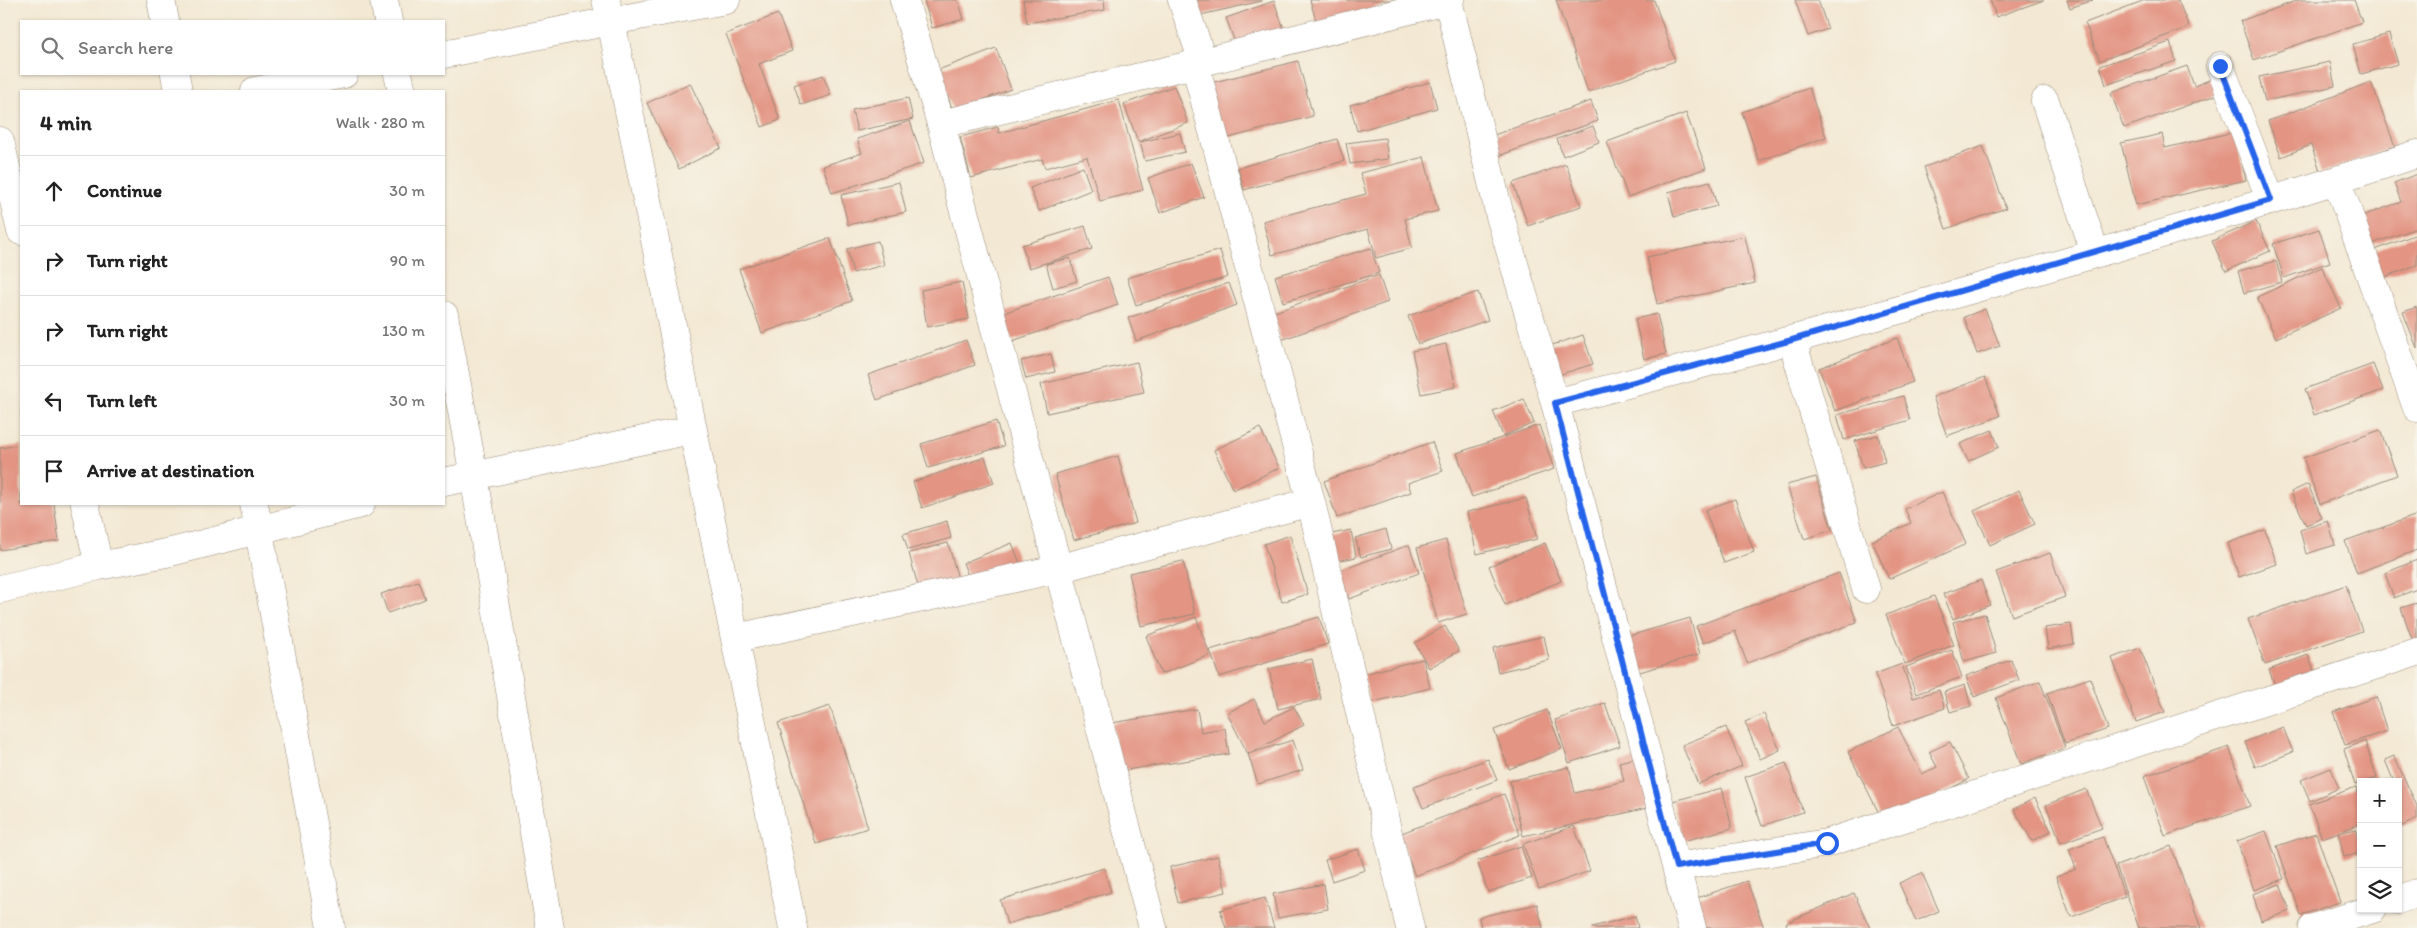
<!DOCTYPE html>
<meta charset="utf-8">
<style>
:root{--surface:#fff;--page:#f2f2f2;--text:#222;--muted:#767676;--line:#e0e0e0}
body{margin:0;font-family:Itim,sans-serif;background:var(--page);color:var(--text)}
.controls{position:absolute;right:15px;bottom:15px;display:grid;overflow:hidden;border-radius:0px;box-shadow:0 1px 4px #0004}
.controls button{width:45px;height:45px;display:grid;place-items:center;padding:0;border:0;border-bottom:1px solid var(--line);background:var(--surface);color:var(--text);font:25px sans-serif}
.stop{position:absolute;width:15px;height:15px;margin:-11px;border:4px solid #2563eb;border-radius:50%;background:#fff}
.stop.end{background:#2563eb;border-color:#fff;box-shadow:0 1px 5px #0008}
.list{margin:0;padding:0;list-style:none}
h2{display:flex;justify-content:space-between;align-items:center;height:65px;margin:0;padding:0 20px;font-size:21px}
h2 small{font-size:16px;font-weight:400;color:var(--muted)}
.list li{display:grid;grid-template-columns:32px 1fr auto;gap:15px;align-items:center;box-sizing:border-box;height:70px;padding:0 20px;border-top:1px solid var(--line)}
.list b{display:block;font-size:19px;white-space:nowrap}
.list em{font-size:16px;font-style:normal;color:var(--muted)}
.icon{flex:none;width:28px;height:28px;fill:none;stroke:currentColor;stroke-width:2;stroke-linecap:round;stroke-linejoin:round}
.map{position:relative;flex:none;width:2417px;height:928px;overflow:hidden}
.search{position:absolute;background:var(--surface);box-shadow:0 1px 4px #0004;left:20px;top:20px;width:425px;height:55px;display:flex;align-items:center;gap:12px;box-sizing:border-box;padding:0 18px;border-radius:0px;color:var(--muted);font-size:19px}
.panel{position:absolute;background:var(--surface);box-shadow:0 1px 4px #0004;left:20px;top:90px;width:425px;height:415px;border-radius:0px}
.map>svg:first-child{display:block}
.building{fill:#e39483}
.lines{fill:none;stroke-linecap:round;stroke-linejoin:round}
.street-casing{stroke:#978978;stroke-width:29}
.street{stroke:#fff;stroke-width:28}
.route{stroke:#2563eb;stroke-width:6}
</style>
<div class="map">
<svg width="2417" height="928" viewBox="0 0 2417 928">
<rect width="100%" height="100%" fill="#f7f3e8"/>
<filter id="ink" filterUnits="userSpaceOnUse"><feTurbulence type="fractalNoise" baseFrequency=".02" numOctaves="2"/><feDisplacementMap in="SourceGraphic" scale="10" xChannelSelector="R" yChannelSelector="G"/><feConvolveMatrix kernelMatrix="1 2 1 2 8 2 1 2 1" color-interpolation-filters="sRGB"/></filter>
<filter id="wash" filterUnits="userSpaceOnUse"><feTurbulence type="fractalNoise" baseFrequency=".0096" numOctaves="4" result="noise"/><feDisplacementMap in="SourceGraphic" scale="20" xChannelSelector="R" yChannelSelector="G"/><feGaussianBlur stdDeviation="1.12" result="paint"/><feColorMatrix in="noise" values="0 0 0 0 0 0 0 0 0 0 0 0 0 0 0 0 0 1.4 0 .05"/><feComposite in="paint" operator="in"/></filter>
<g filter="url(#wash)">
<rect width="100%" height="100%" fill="#f3e8d3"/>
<g id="blocks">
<path class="building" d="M924,0H958L964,19L932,28Z
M1023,0H1104L1105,10L1027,23Z
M1192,0H1262V1L1196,16Z
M1310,0H1402L1317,24Z
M1556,0H1654L1675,61L1588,92Z
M1795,0H1818L1828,29L1808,36Z
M1990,0H2044L1996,17Z
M2067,0H2093L2070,8Z
M2145,0H2178L2189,27L2100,61L2085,23Z
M2299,0H2354L2362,22L2254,60L2240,21Z
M1274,1L1284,29L1236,45L1226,18Z
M778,14L792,51L759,64L780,120L762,127L726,34Z
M2389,34L2398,64L2361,74L2353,44Z
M2170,42L2176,61L2106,85L2100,66Z
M996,48L1011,89L953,111L938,70Z
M1298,61L1313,116L1221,140L1206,84Z
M2330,62L2335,86L2265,101L2259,77Z
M2187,66L2194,86L2214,78L2219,94L2124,128L2111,93Z
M823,75L831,95L801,105L794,85Z
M1430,82L1437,108L1357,131L1350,105Z
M2371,82L2395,146L2321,173L2311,145L2281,157L2268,121Z
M690,83L721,148L679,169L647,103Z
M1174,86L1188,123L1138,142L1124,104Z
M1809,88L1826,137L1759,161L1742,112Z
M908,98L913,119L857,131L852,110Z
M1119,100L1143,190L1100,201L1087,157L1045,168L1042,159L971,178L960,137L998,127L999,133Z
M1591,101L1598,121L1498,156L1491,136Z
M1686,113L1706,168L1628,197L1607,142Z
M910,121L924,163L832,193L823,166L862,153L857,139Z
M1593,126L1599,142L1563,156L1557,139Z
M2234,132L2246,180L2136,205L2121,143L2162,134L2165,148Z
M1180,133L1185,152L1145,161L1140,142Z
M1385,138L1388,159L1350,164L1346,143Z
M1337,139L1344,161L1244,190L1238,168Z
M1983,146L2006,208L1946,229L1924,167Z
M1424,157L1438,211L1405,219L1412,248L1376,258L1368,229L1272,255L1263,221L1366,194L1360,173Z
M1191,163L1204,197L1160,213L1148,178Z
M1566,164L1581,206L1528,226L1513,183Z
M1083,167L1091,190L1039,211L1030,188Z
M2417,174V228L2366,246L2356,218L2401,202L2394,183Z
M1710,181L1717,206L1674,217L1668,192Z
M899,182L906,212L848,225L841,195Z
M2256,221L2270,251L2226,271L2212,241Z
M1085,226L1092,249L1029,268L1022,245Z
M2319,229L2330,262L2284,278L2273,244Z
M2417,234V265L2377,280L2367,253Z
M1745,236L1755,283L1657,304L1647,257Z
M830,238L852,301L762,333L739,269Z
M878,241L884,265L853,273L847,249Z
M1371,248L1379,273L1283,302L1275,276Z
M1220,250L1228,277L1136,305L1127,278Z
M1070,258L1077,281L1053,288L1046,264Z
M2276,261L2282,282L2244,293L2238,271Z
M2322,267L2341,308L2276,338L2257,297Z
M1379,275L1388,302L1281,340L1272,313Z
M1108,277L1118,305L1012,341L1003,313Z
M962,282L969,319L927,327L921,290Z
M1229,283L1237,305L1136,341L1128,318Z
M1478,292L1488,320L1418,344L1408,316Z
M2417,307V348L2403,312Z
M1985,309L2000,346L1977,354L1964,317Z
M1657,314L1666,354L1644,359L1635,319Z
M1583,335L1593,364L1555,376L1546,347Z
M1897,338L1913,382L1835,411L1819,368Z
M966,340L975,365L877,400L868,375Z
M1446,344L1456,387L1421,394L1412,351Z
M1051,354L1055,372L1026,379L1021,361Z
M1137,362L1144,392L1047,413L1041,384Z
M2373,364L2383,390L2314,415L2305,389Z
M1985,377L2000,416L1947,436L1933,397Z
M1903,396L1910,420L1844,440L1837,415Z
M1524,399L1534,423L1503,436L1493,411Z
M996,421L1004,446L928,468L921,444Z
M1539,425L1554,469L1472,497L1457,453Z
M1260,428L1279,468L1233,490L1214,450Z
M1992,430L1999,447L1968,461L1960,444Z
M2380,430L2397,475L2320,504L2303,458Z
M1878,435L1885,462L1863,468L1855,441Z
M1432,442L1443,471L1408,483L1411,492L1337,518L1324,481Z
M21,445V504H54L59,541L0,550V448Z
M1118,456L1136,523L1074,540L1055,474Z
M985,457L994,483L922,508L913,482Z
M1816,477L1832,530L1804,539L1787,485Z
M2308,484L2322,518L2306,525L2291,492Z
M2019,490L2035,524L1990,545L1974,511Z
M1942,492L1966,544L1889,579L1872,541L1911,523L1905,509Z
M1526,498L1537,539L1477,554L1467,512Z
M1735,499L1754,552L1724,563L1705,510Z
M2417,515V550L2357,573L2345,541Z
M947,521L951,538L908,550L903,534Z
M2328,521L2335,545L2306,554L2300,530Z
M1386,529L1391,549L1361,557L1355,538Z
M1351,530L1356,557L1333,562L1327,535Z
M2265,530L2277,564L2239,577L2228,543Z
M1290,535L1308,594L1282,602L1264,544Z
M1446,540L1467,614L1438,623L1417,548Z
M948,543L958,579L919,590L909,553Z
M1012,543L1020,563L971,583L963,563Z
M1545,543L1561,581L1505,605L1489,566Z
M1409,545L1419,573L1349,599L1339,571Z
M2050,553L2065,597L2012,616L1996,572Z
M2417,560V589L2394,598L2385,573Z
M1183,561L1195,614L1141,626L1129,573Z
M1839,573L1857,622L1747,663L1735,631L1703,643L1696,626Z
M1981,580L1990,605L1953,619L1943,594Z
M418,581L425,599L388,613L381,594Z
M2346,585L2362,631L2265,665L2248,619Z
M1934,596L1954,645L1905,664L1886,615Z
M2417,603V646L2415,647L2401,608Z
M1985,614L1996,653L1964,662L1953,622Z
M1196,617L1210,655L1161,674L1146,636Z
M1319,617L1328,644L1219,677L1210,650Z
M1690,618L1700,654L1633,674L1622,638Z
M2071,624L2074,644L2048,649L2045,628Z
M1445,626L1459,651L1429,668L1415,643Z
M1544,636L1549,660L1498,672L1493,648Z
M2140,648L2165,712L2136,722L2112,658Z
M1952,650L1962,677L1916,694L1906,667Z
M2308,655L2316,676L2277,691L2269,670Z
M1312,659L1321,699L1278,709L1269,669Z
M1423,659L1430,688L1370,703L1363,674Z
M2011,660L2019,680L1974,697L1966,676Z
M1902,664L1913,698L1939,690L1945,708L1893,726L1875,674Z
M2090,678L2108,729L2065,744L2047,693Z
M2040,681L2065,748L2021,764L1996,698Z
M1965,685L1971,706L1950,712L1944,692Z
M2376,697L2387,731L2345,745L2333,712Z
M1254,699L1265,721L1294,707L1304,725L1248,754L1227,713Z
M1605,703L1620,746L1569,763L1555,720Z
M830,706L868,828L816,844L778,723Z
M1197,709L1201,732L1225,728L1229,754L1120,771L1112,723Z
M1547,710L1562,749L1509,769L1494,730Z
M1764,714L1780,750L1760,759L1745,722Z
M1726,727L1742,766L1698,784L1682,745Z
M1898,727L1922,774L1937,767L1929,752L1950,742L1969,779L1884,823L1848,752Z
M2283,727L2293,752L2255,767L2245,742Z
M1293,740L1303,770L1258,784L1248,754Z
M2365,741L2377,778L2355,785L2344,749Z
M2229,747L2250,806L2165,836L2144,776Z
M1645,756L1656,806L1523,836L1510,781L1569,767L1575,793L1624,781L1619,762Z
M2394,756L2417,806V819L2398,828V782H2394L2385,760Z
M1488,759L1497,780L1423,808L1414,787Z
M1786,763L1803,812L1762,826L1745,777Z
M2331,768L2339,788L2310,801L2301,780Z
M2356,787L2361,801V824L2322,838L2309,804Z
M1722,788L1732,828L1683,841L1673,801Z
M2086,789L2102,828L2061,843L2046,805Z
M1504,794L1520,835L1415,876L1399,834Z
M2035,798L2051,831L2032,841L2014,809Z
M1574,826L1590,871L1539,889L1523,844Z
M2356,829L2361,853L2344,857L2338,833Z
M2266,831L2284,879L2254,890L2237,841Z
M2316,833L2340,902L2301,915L2277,846Z
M2103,837L2125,897L2071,917L2056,877L2076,869L2069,849Z
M1521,846L1532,878L1488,892L1477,861Z
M2171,846L2201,928H2139L2116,866Z
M1358,849L1365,870L1332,881L1325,860Z
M1218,856L1226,892L1178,903L1170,867Z
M1104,868L1111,892L1007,924L1000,900Z
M1922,873L1939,911L1916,921L1899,883Z
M1747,881L1764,928H1700L1691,900Z
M1324,884L1328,909L1278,918L1273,894Z
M2280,884L2290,911L2261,921L2253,894Z
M1854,893L1870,928H1788L1786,923Z
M1265,898L1274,928H1226L1220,910Z
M1537,904L1543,928H1481L1479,917Z
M1635,916L1638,928H1592V927Z"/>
</g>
</g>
<g filter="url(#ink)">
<use href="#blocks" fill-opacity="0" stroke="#978978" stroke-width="1"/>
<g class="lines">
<g class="street-casing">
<path id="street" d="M161,0L165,21
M384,0L388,21
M726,0L611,21C671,324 733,626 793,928
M904,0L941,124L1153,928
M1182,0L1203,62
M1448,0L1500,216L1555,403L1692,928
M444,54L611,21L606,0
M1195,64L1311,502L1410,928
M2220,66L2271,201
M175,74L178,91
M398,74L402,91
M255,91L344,74
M2045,101L2095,253
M941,124L1203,62L1450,0
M0,141L21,231
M2337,181L2417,408
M444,315L474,476L550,928
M1792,340L1866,589
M1555,403C1844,327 2133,247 2417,154
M444,482L691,430
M85,504L99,566
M254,504L331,928
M0,589L99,566L171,552L361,504
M736,638L1057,569L1311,502
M1676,867L1827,843L2417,652
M2398,900L2417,893
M2313,928L2373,909"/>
</g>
<use href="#street" class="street"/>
</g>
</g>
<g class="lines" filter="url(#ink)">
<path class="route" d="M1827,843L1676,867L1555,403L1792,340L2271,200L2220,66"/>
</g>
</svg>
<div class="controls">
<button>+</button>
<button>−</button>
<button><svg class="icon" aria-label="layers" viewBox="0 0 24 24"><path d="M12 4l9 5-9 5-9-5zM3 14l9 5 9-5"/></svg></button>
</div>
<div class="stop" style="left:1827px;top:843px"></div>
<div class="stop end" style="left:2220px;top:66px"></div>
<div class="search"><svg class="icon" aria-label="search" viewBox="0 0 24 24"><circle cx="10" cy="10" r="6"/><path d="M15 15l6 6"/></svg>Search here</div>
<section class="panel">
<h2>4 min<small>Walk · 280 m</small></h2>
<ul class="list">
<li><svg class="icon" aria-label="ahead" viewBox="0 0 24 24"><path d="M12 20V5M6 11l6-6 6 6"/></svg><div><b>Continue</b></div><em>30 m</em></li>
<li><svg class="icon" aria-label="right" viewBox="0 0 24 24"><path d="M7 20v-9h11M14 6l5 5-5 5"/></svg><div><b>Turn right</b></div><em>90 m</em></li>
<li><svg class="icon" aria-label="right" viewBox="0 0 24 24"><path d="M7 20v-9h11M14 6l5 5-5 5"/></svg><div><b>Turn right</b></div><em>130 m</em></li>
<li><svg class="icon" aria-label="left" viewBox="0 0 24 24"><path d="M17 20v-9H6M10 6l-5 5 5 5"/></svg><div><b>Turn left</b></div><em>30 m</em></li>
<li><svg class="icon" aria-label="arrive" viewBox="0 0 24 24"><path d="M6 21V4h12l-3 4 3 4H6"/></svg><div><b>Arrive at destination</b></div></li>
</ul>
</section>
</div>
